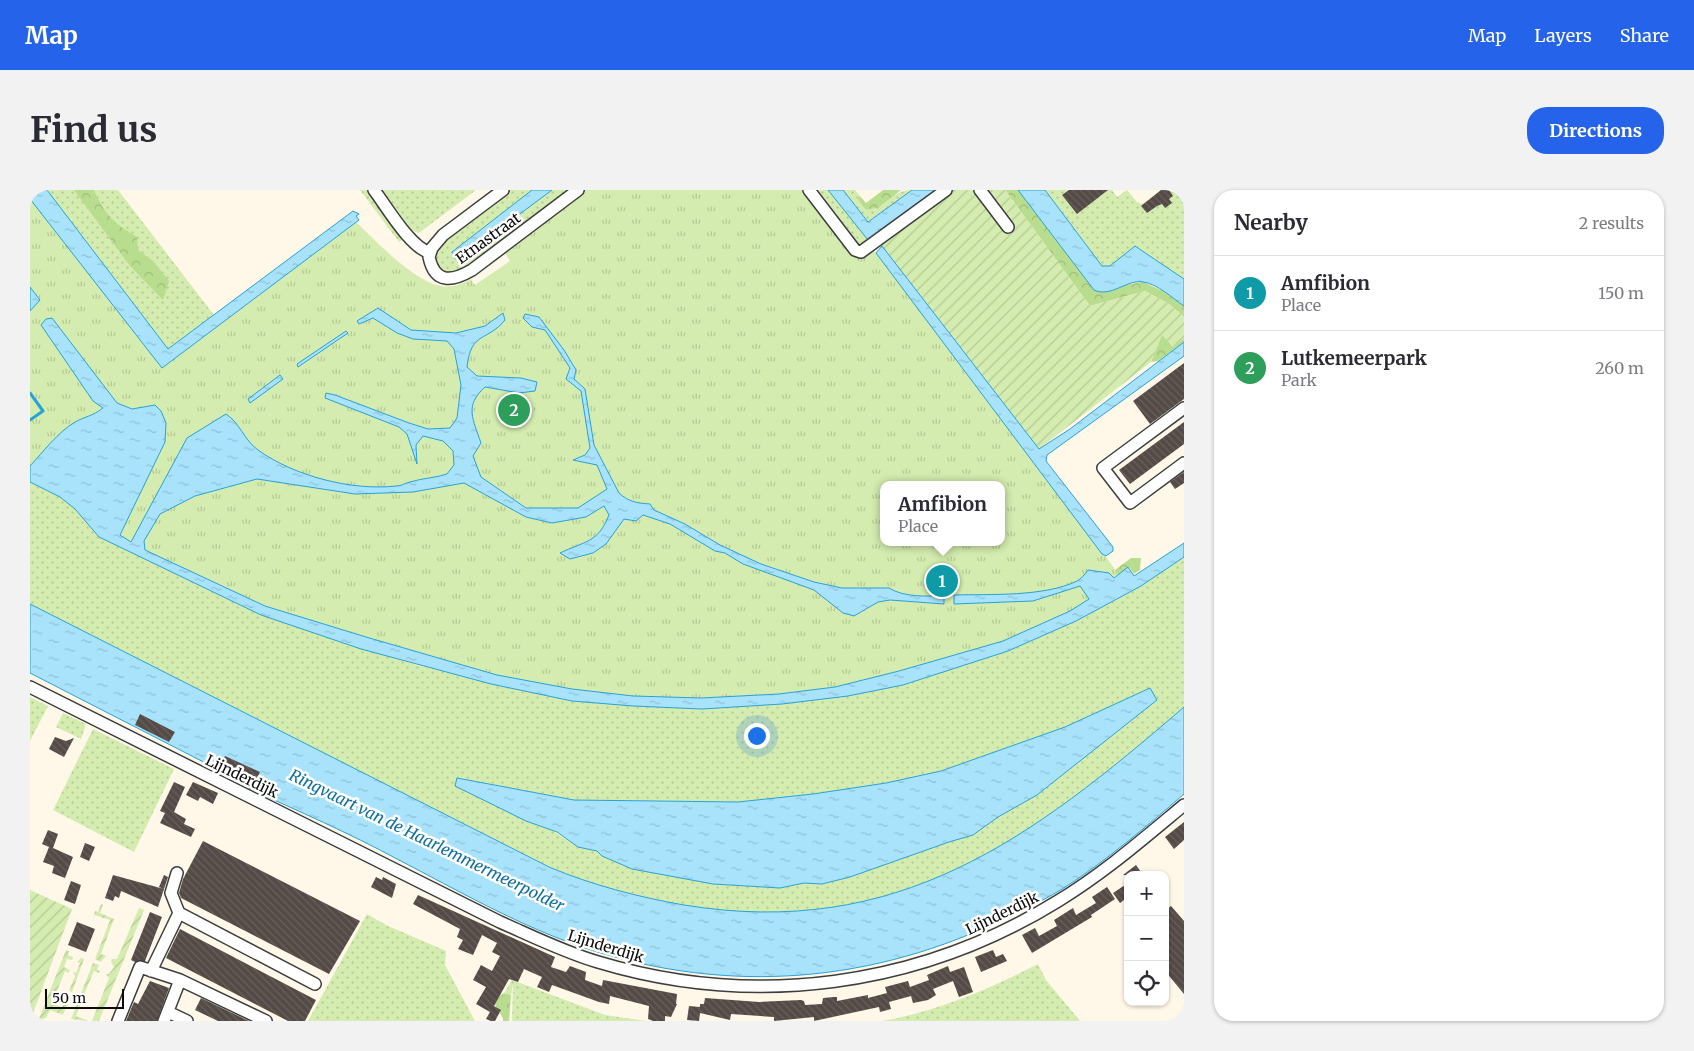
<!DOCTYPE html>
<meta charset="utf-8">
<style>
:root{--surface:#fff;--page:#f2f2f3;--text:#2b2b33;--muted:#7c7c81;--line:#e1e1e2;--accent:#2563eb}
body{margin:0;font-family:Merriweather,serif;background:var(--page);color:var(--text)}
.controls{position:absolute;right:15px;bottom:15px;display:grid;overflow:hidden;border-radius:10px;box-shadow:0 1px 4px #0004}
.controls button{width:45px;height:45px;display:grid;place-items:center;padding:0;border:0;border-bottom:1px solid var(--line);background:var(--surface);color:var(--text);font:25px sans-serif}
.scale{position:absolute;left:15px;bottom:12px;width:79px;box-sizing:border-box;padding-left:5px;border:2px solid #0b0b0b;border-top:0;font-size:14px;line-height:18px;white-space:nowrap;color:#0b0b0b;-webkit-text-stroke:4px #fff;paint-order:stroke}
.you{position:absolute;left:726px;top:545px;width:18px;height:18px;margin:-12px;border:4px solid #fff;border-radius:50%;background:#1a73e8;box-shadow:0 0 0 8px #1a73e833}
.badge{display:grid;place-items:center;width:32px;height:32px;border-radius:50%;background:var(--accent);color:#fff;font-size:16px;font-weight:700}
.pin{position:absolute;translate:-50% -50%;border:2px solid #fff;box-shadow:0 1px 5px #0006}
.popup{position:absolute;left:850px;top:291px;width:125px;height:65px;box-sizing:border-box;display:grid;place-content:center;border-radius:10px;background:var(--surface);filter:drop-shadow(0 1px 4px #0005);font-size:16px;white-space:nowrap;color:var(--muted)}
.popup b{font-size:19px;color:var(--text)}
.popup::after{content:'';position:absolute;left:50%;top:100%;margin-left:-10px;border:10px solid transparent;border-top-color:var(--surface)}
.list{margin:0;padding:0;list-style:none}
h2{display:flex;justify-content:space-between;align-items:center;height:65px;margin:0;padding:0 20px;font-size:21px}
h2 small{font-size:16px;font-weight:400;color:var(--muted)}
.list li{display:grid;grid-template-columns:32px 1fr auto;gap:15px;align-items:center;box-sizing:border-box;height:75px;padding:0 20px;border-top:1px solid var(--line)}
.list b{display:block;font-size:19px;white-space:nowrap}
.list p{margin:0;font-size:16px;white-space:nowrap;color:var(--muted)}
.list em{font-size:16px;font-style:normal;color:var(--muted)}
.icon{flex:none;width:28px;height:28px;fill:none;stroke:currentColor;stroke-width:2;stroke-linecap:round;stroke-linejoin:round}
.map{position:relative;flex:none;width:1154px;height:831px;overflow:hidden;border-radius:20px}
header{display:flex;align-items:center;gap:30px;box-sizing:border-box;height:70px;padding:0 25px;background:var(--accent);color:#fff}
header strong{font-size:24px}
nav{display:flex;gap:28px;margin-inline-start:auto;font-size:18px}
.intro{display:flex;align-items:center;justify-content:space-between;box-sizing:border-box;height:120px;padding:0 30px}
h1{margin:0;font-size:35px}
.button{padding:12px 22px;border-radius:20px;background:var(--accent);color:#fff;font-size:18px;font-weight:700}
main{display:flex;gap:30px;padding:0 30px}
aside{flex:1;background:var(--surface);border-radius:20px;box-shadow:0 1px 4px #0004}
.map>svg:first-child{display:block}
.grass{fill:url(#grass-dots);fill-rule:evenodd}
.forest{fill:url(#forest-crowns)}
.park{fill:url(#park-tufts);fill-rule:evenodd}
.garden{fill:url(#garden-furrows)}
.water{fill:url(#water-ripples);stroke:#2aa1d7}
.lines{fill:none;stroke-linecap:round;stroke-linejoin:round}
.stream{stroke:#2aa1d7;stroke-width:3}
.building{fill:url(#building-back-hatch)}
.minor-casing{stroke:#3e3e3e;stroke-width:14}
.minor{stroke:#fff;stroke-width:11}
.labels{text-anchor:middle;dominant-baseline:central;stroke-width:5;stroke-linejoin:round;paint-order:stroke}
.street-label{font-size:15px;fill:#0b0b0b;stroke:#fff}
.water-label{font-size:16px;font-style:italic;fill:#0c6fa4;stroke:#fff}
</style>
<header>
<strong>Map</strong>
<nav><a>Map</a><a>Layers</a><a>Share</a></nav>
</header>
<div class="intro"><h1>Find us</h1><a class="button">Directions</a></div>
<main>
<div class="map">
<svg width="1154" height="831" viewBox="0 0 1154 831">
<defs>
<pattern id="grass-dots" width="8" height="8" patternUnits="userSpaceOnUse" patternTransform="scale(1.25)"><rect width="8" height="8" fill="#d4ecaf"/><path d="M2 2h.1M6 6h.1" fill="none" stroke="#b5c995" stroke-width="1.8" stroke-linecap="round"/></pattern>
<pattern id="forest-crowns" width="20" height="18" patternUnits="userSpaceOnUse" patternTransform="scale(1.25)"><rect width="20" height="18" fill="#b9dd8e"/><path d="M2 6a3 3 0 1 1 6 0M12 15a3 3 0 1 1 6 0" fill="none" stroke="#9ebc79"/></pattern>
<pattern id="park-tufts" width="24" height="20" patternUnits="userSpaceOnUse" patternTransform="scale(1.25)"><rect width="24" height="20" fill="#d4ecaf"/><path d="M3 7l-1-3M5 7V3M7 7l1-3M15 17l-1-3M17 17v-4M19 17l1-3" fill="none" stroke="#b5c995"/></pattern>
<pattern id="garden-furrows" width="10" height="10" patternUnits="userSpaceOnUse" patternTransform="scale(1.25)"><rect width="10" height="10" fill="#d4ecaf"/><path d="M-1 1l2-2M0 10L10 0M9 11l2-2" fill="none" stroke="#b5c995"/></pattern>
<pattern id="water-ripples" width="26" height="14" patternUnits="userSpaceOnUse" patternTransform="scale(1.25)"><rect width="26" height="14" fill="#a8e3fb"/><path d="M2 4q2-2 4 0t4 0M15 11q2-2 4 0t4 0" fill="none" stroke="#8fc1d6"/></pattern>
<pattern id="building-back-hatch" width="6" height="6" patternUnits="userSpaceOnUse" patternTransform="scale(1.25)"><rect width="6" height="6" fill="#544a46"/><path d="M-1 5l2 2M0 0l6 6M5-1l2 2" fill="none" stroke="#68605c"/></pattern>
</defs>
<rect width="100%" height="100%" fill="#fff8e8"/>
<path class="grass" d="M17,0H88L184,125L138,159Z
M330,0H337L374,49L369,52Z
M352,0H446L389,43L381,40Z
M478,0H542L437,79C413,87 400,80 409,53Z
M782,0H798L838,49L907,0L831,58L823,53Z
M813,0H825L830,6L828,10L836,20C857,15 862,0 882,0L838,32Z
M1015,0H1082L1087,7L1097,0L1107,12L1112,14L1134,0H1154V89L1105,56L1079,77L1072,76Z
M0,292L30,307L45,319L69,347L231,425L390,476L542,511L672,519L818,506L873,495L978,461L1046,431L1111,396L1154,367V517C1001,649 868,750 654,715C608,707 562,695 519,677L0,414ZM1120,498L1126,510L1007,605L968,627L943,645L919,652L820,687L793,694L774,693L750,698L683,694L602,679L573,666L567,661L548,657L520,639L496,631L427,588L544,610L708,612L783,604L856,593L911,581L1035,537Z
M0,507L18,516L0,551Z
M33,523L56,534L51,549L26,537Z
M63,539L144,579L104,662L23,620Z
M337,724L356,735L416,761L415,775L445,831H278Z
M1008,774L1016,790L1050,831H852C906,822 960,799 1008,774Z
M482,790L575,825L616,831H482L483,794L481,805L474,803Z"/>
<path class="forest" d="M44,0H64C73,23 86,35 107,47L108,60L123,71L139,91L133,110L100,76Z
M853,0H871L849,17L836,20L828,10L830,6L836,13Z
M975,0H988L1064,100L1113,92L1133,101L1154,116V127L1139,114L1115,101L1060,116Z
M1132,144L1143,157L1154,148V152L1128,171L1121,172Z
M1101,368H1111L1110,380L1104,384L1099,377L1088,385L1085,380Z
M474,803L481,805L479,831H473V828L465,815L467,808Z"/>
<path class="park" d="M0,0L130,168L324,30C344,49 384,92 411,96C422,98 432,94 441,89L445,95L480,71L474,61L555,0H776L824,64L842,58L1007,270L1094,392L1053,421L970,457L798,504L678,512L592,508L449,484L221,415L105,359L53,320L0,286ZM853,295H971V352H853Z"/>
<path class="garden" d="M918,0H975L1060,116L1115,101L1139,114L1154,127V148L1143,157L1132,145L1121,172L1009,259L849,53Z
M0,700L42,719L0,831Z
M71,714L73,715L70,723L84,729L71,764L76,766L71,772L65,769L80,730L64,725L65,721L68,722Z
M109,718L114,720L69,831H62L79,788L76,784H79L84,777L81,772L82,769H87Z
M36,760L39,761L38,765L43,767L42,770L37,769L34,777L40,780L39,783L35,781L22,814L32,817L37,804L41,806L33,825L20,820L16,828L8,831Z
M51,768L54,769L42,802L39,801L45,786L43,782L46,783L50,773L47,772Z
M63,773L69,775L67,780L70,781L69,783L64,781L53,807L50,806Z
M49,809L52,810L46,826L59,831L41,829Z"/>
<path class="water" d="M0,0H17L138,159L323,21L329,24L326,26L329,30L132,178L0,9Z
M502,0H522L428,70L424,68L422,62Z
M798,0H813L838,32L882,0H907L838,50Z
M988,0H1015L1072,76H1080L1105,56L1154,89V116C1142,108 1128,94 1113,92C1097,89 1081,108 1064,100Z
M852,56L1009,259L1040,239L1154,152V166L1017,265L1016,271L1083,357V361L1076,366L1072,364L846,63Z
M0,97L10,110L0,121Z
M348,118L381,140L426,143L455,136L473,123L475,130C457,152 441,141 437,177L447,186L491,188L507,192L505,201L489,203L455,197C434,216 443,229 451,253L443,266L451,287L496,318H548L577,299L567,275L543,270L555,265L560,258L551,201L536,189L540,178L515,140L502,137L493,128L495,124L509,127L534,160L546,180L544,189L555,199L564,255L589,303C599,312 607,313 620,314L624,320L655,334L690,355L731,374L784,392L812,398H859C873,407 897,407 914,405V414L860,410L848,412L824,426L813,423L784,400L713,374L695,363L685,361L640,334L613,325L606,331L594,329L576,354L563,363L540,369L530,363C555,351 568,353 579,325L574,316L556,327L522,333L496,327L434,293L383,302L325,304L227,289L165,306L130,324L114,351L115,360L235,416L336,447L467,485L542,499L603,506L671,508L749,504L805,497L869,481L973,451L1040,421L1059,409L1050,396L1003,411L924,414V405C960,404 1014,407 1047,391C1051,389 1055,384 1058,380L1079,383L1084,388L1098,377L1104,386L1154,353V367L1111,396L1046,431L978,461L873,495L818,506L752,514L672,519L603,516L542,511L461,494L331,459L231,425L69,347L45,319L30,307L0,292V276C14,261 28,242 45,232C54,227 63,226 73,218L63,211L11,135L16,129L22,128L87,213L102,219L125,215L131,221L136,233L135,252L90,345L101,352L157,248L196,224C210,233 214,250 228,260C264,286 322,301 366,296C372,296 375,293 380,292C393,288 405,288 417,284L424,275L423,261L413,251L393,246L386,255L387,274L377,244L369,237L295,208L296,203L305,205L379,233L398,239L420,238L427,228L431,195L424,159L417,151L383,149L367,143L343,128L329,134L327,131Z
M316,141L318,143L268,177L267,174Z
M250,185L253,189L220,213L218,209Z
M0,414L519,677C562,695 608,707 654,715C868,750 1001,649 1154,517V604C1116,637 1078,669 1037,696C1018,708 998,718 978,727C844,793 700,805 558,759C491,737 429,701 367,669C319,643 268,621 218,598L220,594L191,581L0,483Z
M1120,498L1127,510L1007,605L968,627L943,645L919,652L820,687L792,694L774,693L750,698L683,694L602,679L572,666L567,661L548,657L527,642L496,631L425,596L427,588L544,610L708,612L783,604L856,593L911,581L1035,537Z"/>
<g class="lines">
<path class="stream" d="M0,203L13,221L0,230"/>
</g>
<path class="building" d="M1039,0H1078L1047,24L1032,5Z
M1131,0H1139L1143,6L1139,9L1142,13L1135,18L1132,14L1127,16L1117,23L1111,16Z
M1154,173V209L1120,234L1103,211Z
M1154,232V254L1100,294L1089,280Z
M1154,282V293L1145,299L1140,292Z
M110,524L145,542L139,552L105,535Z
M25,547L36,551L44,548L34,567L19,559Z
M195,566L230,582L224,595L189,578Z
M144,592L155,597L144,622L156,629L154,634L165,639L161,647L130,633L135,623L130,621Z
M163,592L188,603L183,614L170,607L168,611L156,605Z
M1154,632V650L1144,659L1135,647Z
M18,640L28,644L23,658L43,667L35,688L22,683L24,676L13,672L19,657L12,654Z
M173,651L330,731L299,784L151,708L149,703L153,689Z
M55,653L65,657L59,671L50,667Z
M1106,675L1113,685H1093Z
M83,685L134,699L128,717L91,701L89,708L85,706L83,711L75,708Z
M134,685L138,687L134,699L129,697Z
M346,687L352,690L353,687L366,694L362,708L341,697Z
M41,691L51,695L45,714L34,710Z
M1098,693V707L1090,713L1083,703Z
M1077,697L1085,709L1061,725L1062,727L1002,763L992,745L1005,738L1009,746L1027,736L1024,730L1043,718L1046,725L1066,713L1062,707Z
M388,705L525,767L521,777L536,782L540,776L556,782L555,790L572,796L573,790L647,804L646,814H647L641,827L635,826V831H623L618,829L619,816L580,806L579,814L569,812L522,795L519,802L507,797L512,787L494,779L488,792L479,789L464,816L471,820L465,831H461L456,829L460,822L446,814L456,797L443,790L451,775L462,781L470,766L462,762L467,753L452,745L443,765L428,759L433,750L427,747L430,739L383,714Z
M1141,716L1154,731V804L1135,781V721Z
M120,722L132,727L115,771L105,772L101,770Z
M47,732L65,739L56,762L38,755Z
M150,739L286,810L275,831H258L136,768Z
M963,760L966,767L973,764L977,771L951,782L945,767Z
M918,776L920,782L934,777L943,802L929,807L923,791L903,799L906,805L898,810L883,813L881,806L859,812L861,819L850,822L849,817L784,831V827L744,831V827L701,824L700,830L670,823L669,831L657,830L659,816L670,817V814H674L675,808L729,812L771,810L774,811L775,815L792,814L793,808L804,807H807V811L838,805V808L857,803L855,797L878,791L880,797L899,790L897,785Z
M120,791L139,798L127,831H96L104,812L108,814Z
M171,808L219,831H188L165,820Z"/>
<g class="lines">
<g class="minor-casing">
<path id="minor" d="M344,0C357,17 379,56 400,63
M473,0L413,45L402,58L399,67C405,95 423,91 442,80L548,0
M779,0L825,60L831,62L916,0
M950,0L978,37
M1154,218L1073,278L1100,313L1154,273
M0,497L470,732C502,746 534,762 568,772C724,819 889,797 1028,711C1074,683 1113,649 1154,615
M149,723L285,794
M121,781L149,723L141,703L147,683
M150,790L236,831
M138,822L157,831
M88,831L110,777L150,790L134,831"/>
</g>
<use href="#minor" class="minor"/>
</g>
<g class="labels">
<g class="street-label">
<text transform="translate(458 48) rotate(-36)">Etnastraat</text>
<text transform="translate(212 586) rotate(26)">Lijnderdijk</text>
<text transform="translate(972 723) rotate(-26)">Lijnderdijk</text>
<text transform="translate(576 756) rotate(17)">Lijnderdijk</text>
</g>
<g class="water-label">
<text transform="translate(397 650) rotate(26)">Ringvaart van de Haarlemmermeerpolder</text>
</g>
</g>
</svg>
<div class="controls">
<button>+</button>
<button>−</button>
<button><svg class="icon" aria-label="locate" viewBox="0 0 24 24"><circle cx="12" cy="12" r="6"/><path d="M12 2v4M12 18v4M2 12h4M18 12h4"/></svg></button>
</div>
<div class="scale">50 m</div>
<div class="you"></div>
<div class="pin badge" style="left:912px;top:391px;background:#0f9aa8">1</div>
<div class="popup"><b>Amfibion</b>Place</div>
<div class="pin badge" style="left:484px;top:220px;background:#2e9e5b">2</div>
</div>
<aside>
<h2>Nearby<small>2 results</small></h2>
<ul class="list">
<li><span class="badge" style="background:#0f9aa8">1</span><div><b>Amfibion</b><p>Place</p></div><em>150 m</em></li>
<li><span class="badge" style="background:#2e9e5b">2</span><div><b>Lutkemeerpark</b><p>Park</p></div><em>260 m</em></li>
</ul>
</aside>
</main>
